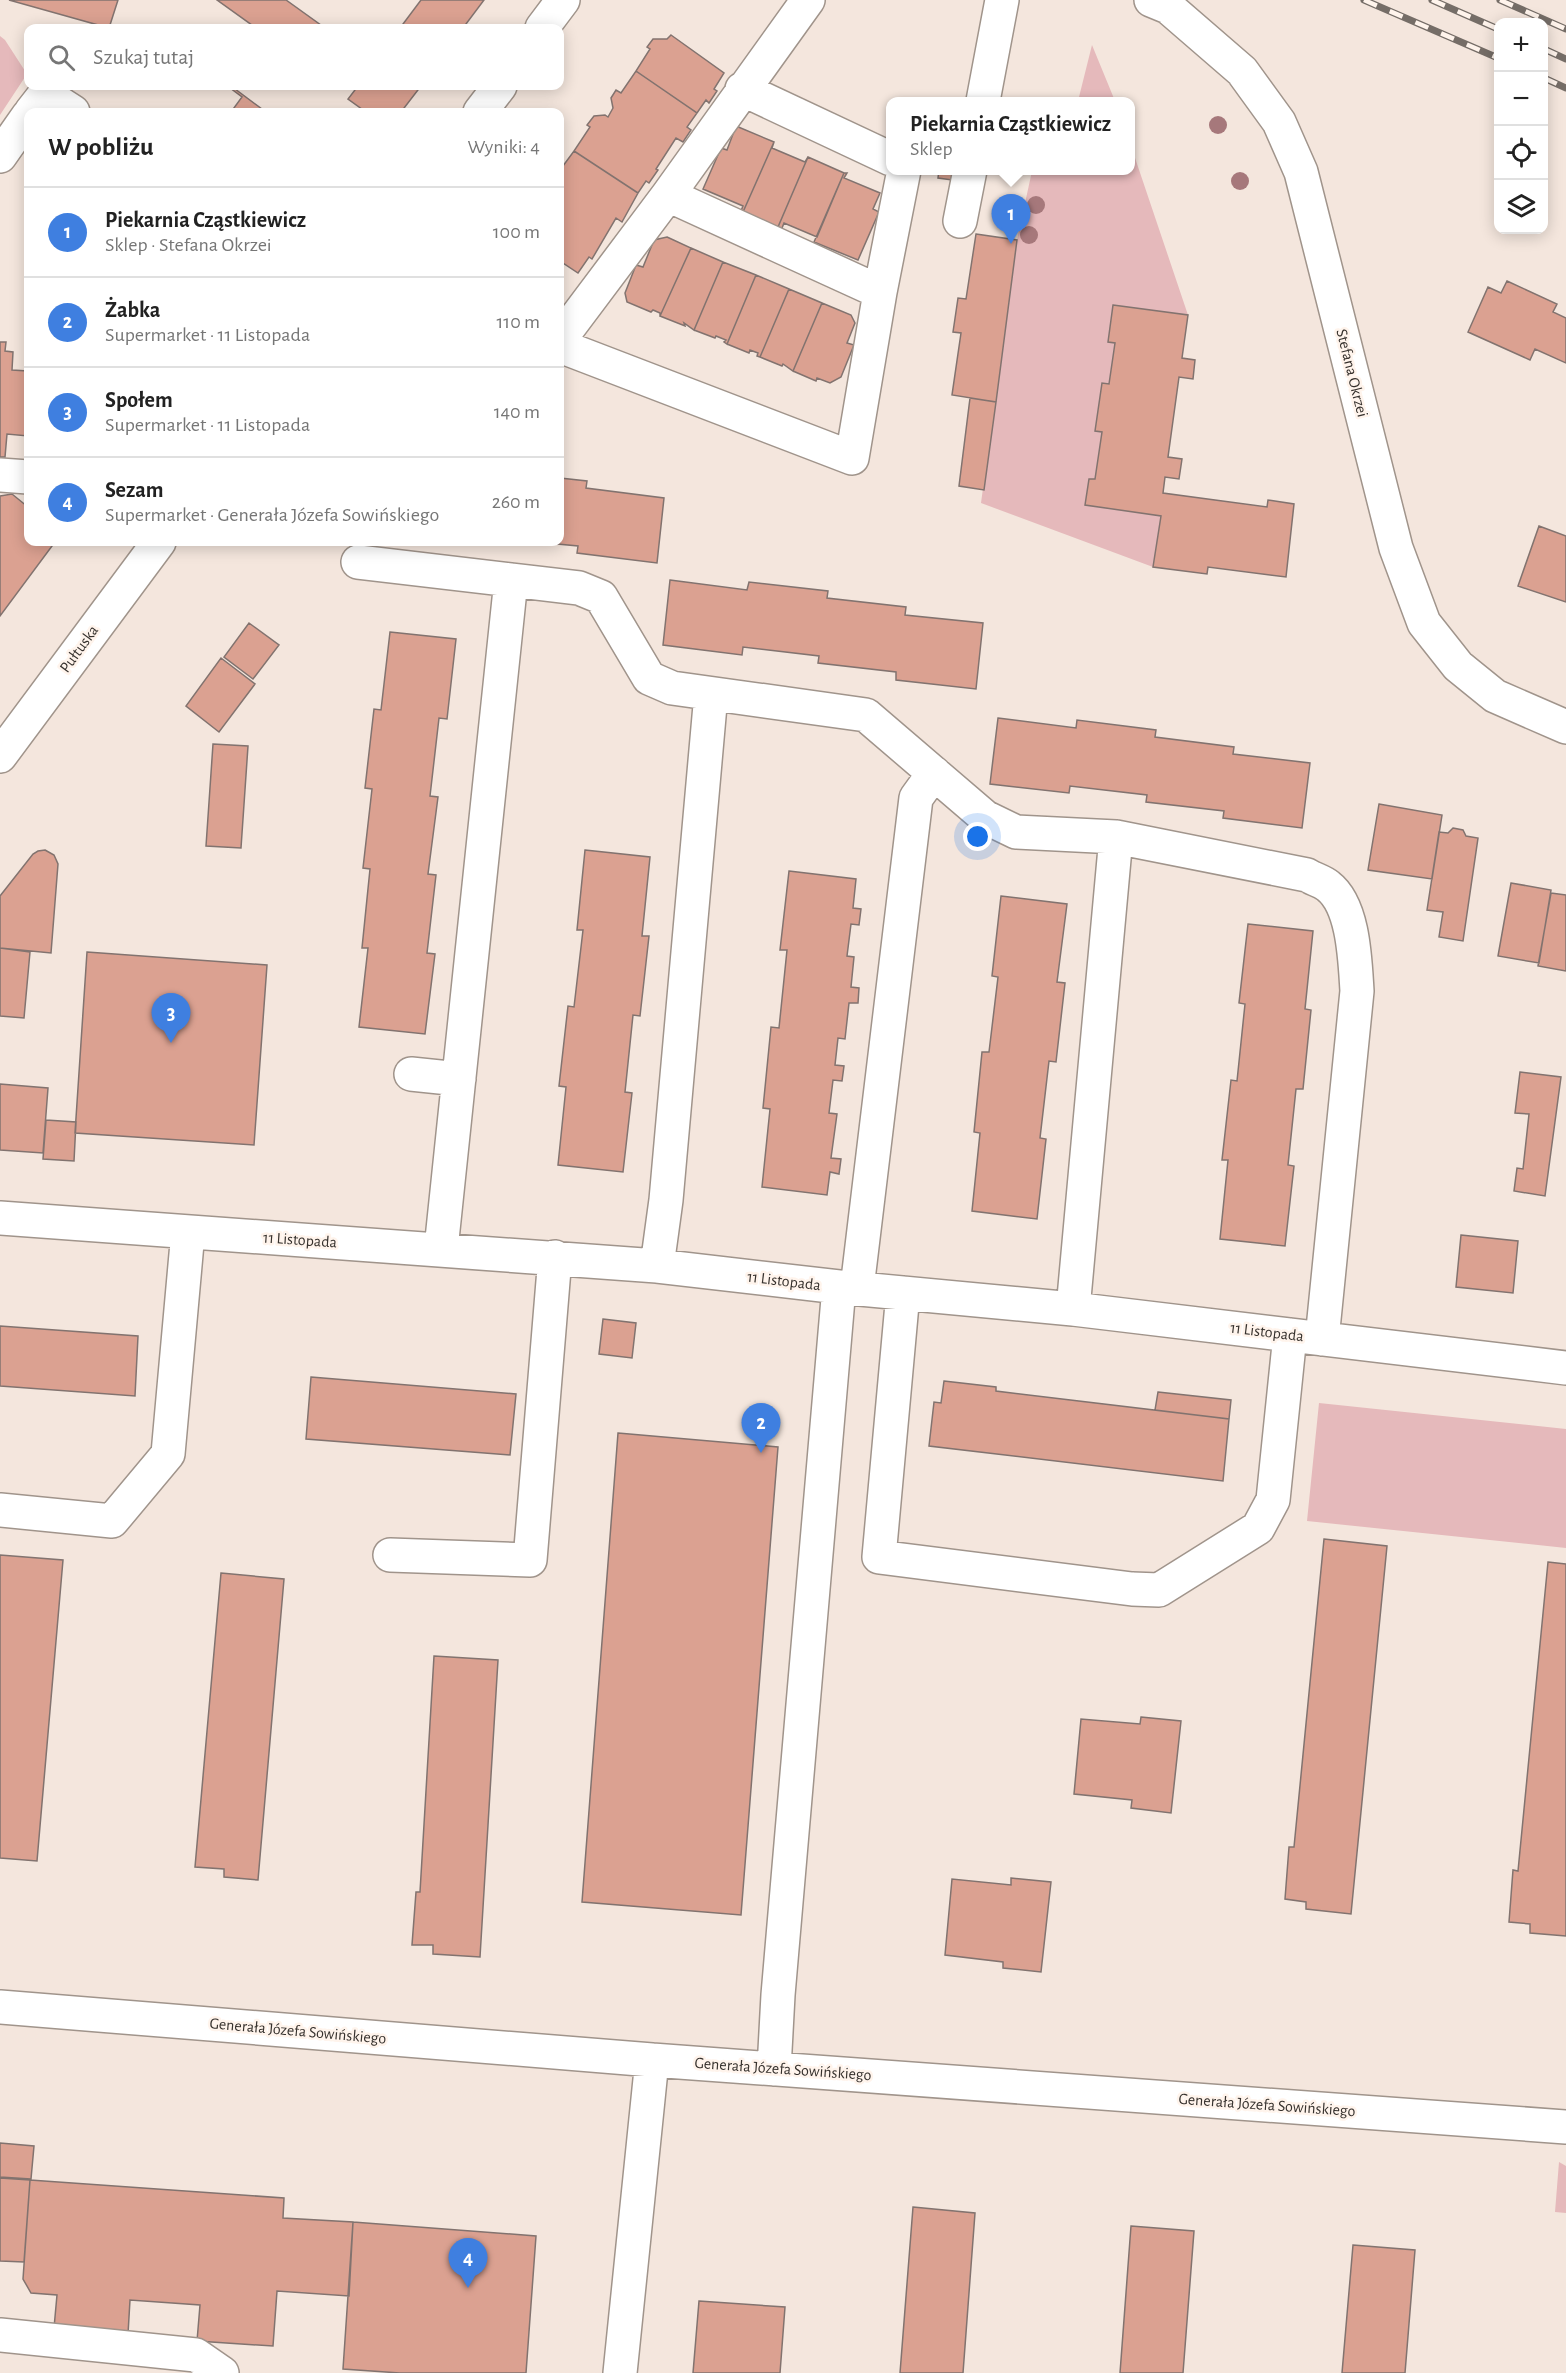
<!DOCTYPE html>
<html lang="pl">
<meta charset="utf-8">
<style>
:root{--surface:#fff;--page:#f2f2f2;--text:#222;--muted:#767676;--line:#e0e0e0;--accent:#d93025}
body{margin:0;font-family:"Alegreya Sans",sans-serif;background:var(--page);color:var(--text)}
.controls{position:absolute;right:18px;top:18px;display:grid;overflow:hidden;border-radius:12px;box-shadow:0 3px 15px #0003}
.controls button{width:54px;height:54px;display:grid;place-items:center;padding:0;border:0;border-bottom:2px solid var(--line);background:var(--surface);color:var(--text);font:30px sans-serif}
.you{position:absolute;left:978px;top:837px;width:21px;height:21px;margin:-15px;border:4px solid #fff;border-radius:50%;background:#1a73e8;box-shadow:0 0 0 9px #1a73e833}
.badge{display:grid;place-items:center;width:39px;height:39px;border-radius:50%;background:var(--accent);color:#fff;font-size:20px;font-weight:700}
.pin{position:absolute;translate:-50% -50px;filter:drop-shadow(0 2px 3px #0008)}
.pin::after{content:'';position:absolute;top:32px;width:21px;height:18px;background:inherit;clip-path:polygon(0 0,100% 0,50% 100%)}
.popup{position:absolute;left:886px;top:97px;width:249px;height:78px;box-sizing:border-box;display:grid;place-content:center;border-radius:12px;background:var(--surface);filter:drop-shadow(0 2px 4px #0005);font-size:20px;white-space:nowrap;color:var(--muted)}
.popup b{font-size:22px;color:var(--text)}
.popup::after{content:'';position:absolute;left:50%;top:100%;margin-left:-12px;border:12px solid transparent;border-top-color:var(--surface)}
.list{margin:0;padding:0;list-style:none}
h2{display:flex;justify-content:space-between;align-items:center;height:78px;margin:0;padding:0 24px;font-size:26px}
h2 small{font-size:20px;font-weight:400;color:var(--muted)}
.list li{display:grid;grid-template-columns:39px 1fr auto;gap:18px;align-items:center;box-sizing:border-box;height:90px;padding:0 24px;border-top:2px solid var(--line)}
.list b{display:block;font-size:22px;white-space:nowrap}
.list p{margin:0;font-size:20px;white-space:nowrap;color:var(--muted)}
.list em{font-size:20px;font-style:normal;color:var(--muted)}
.icon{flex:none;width:33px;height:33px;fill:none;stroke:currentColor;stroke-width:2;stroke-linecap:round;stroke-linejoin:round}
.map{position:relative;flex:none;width:1566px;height:2373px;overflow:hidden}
.search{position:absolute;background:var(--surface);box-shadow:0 3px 15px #0003;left:24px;top:24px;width:540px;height:66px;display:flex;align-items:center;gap:15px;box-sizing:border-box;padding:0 21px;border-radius:12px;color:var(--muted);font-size:22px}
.panel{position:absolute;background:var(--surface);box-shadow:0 3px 15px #0003;left:24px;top:108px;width:540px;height:438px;border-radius:12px}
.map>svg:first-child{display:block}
.green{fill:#e5b9bb}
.building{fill:#dba191;stroke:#82736f;stroke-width:1.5}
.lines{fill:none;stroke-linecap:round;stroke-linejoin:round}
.minor-casing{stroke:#a0948b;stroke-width:36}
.minor{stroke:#fff;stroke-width:33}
.rail-casing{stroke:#756d67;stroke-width:7}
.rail{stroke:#fff4ec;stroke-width:4.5;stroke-dasharray:14;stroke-linecap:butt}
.tree{fill:#a6787b}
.labels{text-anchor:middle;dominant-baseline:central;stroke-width:5;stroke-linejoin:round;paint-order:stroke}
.street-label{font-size:16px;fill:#36312d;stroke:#fff4ec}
</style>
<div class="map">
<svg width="1566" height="2373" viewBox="0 0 1566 2373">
<rect width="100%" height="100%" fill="#f4e6dd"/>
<path class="green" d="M0,36L5,40L27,74L0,115Z
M1092,45L1115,101H1078Z
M1131,146L1188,315L1113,306L1108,342L1115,343L1109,384H1102L1095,430L1102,432L1095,479H1089L1085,505L1161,516L1153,567L981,503L1017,240L1032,171L1131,170Z
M1319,1403L1566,1429V1548L1307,1521Z
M1559,2162L1566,2166V2213L1555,2212Z"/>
<path class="building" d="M9,0H118L109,28Z
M217,0H286L325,28H256Z
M421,0H484L463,28H400Z
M671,35L724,73L714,89L717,91L709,103L706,100L697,113L636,71L650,49L647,47L653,39H667Z
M636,71L697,113L687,127L691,130L683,142L676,138L656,169L658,170L649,183L646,181L638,193L574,151L590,127L587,125L594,116L605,115L608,117L613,108L611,98L616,90L621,93Z
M214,86H231L266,112H231L242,97L230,88Z
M358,86H421L401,112H366L348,99Z
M736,126L774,142L743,212L741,211L743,206L703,189L721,148L727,150Z
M774,142L772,148L805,162L808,157L778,227L743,212Z
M574,151L638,193L622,222L616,218L592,259L589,257L578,273L560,261V170Z
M808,157L844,173L817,237L784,223L782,228L778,227Z
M939,170H961L960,181L938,178Z
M844,173H847L844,178L880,193L873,209L879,212L858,260L814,242Z
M976,234L1017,240L996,402L952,395L961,333L953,332L958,298L966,299Z
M667,237L691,248L660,316V313L653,310L651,312L627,302L625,293L636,265L643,267L654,240Z
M691,248L723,262L694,330L684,323L685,326L660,316Z
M723,262L756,275L727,344L724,342L726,340L716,336L715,338L694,330Z
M756,275L789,289L760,357L757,356L758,353L750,350L749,353L727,344Z
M1507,281L1557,304L1553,312L1566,318V363L1535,349L1530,360L1468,332L1488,287L1501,293Z
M789,289L822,303L793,371L783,364L782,366L760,357Z
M822,303L851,315L855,323L847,343L854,345L841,377L830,383L817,378L816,381L793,371Z
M1113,305L1188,315L1182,358L1195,360L1193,379L1179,377L1168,457L1182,459L1179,479L1165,477L1163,493L1267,507L1268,500L1294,504L1286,577L1208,567L1207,574L1153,567L1161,516L1085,505L1089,479H1095L1102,432L1095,431L1102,383L1109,384L1115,343L1108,342Z
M0,342H6L5,351L13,352L12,370L28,371V436L7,434L5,457H0Z
M970,398L996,402L984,490L959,486Z
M560,478L587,481L586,488L664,498L657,563L577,553L578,546L536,542H560Z
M12,494L28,507V542H55L0,616V496Z
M1539,526L1566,536V602L1518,586Z
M670,580L747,590L749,582L828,591L827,598L906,607L905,615L983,623L976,689L896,680V672L818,663L819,656L743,647L742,655L663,645Z
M249,623L279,645L253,679L224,657Z
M390,632L456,639L447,719L439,718L430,796L438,797L428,874L436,875L427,953L435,954L425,1034L359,1027L368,948H362L370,869L363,868L372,789L365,788L374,709L381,710Z
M221,658L255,684L219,732L186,706Z
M998,718L1076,728L1077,720L1156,730L1155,737L1234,747L1233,754L1310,763L1302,828L1223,818L1224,811L1146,802L1147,795L1070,786L1069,793L990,784Z
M213,744L248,746L241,848L206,846Z
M1379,804L1442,815L1432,879L1368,870Z
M1453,828L1463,830L1466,836L1478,838L1463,941L1439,937L1443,912L1427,910L1439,832L1448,833Z
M45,850L54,855L58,864L51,953L0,948V896L33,854L38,851Z
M585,850L650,857L642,936H649L640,1016L633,1015L625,1092L632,1093L623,1172L558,1165L566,1087L559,1086L568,1006L574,1007L583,930H577Z
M789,871L856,879L853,908L861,909L859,925L851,924L847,956L854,957L851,987L859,988L858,1003H849L845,1039L838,1038L835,1065L844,1066L842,1081L833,1080L829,1113L837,1114L831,1158L841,1159L839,1174L830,1172L827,1195L762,1187L770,1109L763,1108L771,1027L779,1028L787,950H780Z
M1511,883L1551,890L1539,963L1498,956Z
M1551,893L1566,895V971L1538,966Z
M1001,896L1067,904L1057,982L1065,983L1056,1062L1049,1061L1040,1138L1046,1139L1037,1219L972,1211L980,1133L974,1132L982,1052H989L998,977L992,976Z
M1248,924L1313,931L1305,1009L1311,1010L1303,1089H1296L1288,1165L1294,1166L1285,1246L1220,1239L1228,1160H1222L1231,1080L1237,1081L1245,1004L1239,1003Z
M0,948L30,952L24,1018L0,1016Z
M87,952L267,965L254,1145L75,1133Z
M1520,1072L1561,1077L1545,1196L1514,1191L1517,1168L1523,1169L1529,1114L1515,1113Z
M0,1084L48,1088L43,1153L0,1150Z
M46,1120L76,1122L74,1161L43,1159Z
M1461,1235L1518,1241L1513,1293L1456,1287Z
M603,1319L636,1323L632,1358L599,1354Z
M0,1326L138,1336L135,1396L0,1386Z
M311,1377L516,1394L510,1455L306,1439Z
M944,1381L996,1387V1391L1229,1419L1223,1481L929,1446L934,1402L941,1403Z
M1158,1392L1231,1400L1229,1419L1155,1410Z
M618,1433L778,1447L741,1915L582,1902Z
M1324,1539L1387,1546L1351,1914L1306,1909V1902L1285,1899L1289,1847H1294Z
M0,1555L63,1560L37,1861L0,1858Z
M1548,1562L1566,1564V1936L1530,1933V1924L1509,1922L1513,1870L1518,1871Z
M221,1573L284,1579L258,1880L224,1877V1869L195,1867Z
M434,1656L498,1660L480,1957L433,1954V1945H412L416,1892H420Z
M1141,1717L1181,1721L1171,1813L1131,1808L1132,1800L1074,1794L1081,1719L1140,1724Z
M1011,1878L1051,1882L1041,1972L1003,1968V1962L945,1955L952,1879L1011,1885Z
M0,2143L34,2146L31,2179L0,2177Z
M0,2178L30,2180L24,2262L0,2261Z
M30,2180L284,2198L283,2218L353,2222L349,2296L277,2291L273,2346L197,2341L200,2305L130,2300L128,2334L54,2328L57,2295L31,2293L23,2279Z
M913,2207L975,2213L963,2373H900Z
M353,2222L536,2236L526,2373H400L343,2369Z
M1131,2226L1194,2231L1183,2373H1120Z
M1353,2245L1415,2250L1405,2373H1342Z
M699,2301L785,2307L780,2373H693Z"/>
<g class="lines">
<g class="minor-casing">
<path id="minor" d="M1151,0L1168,7L1242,71L1279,122L1301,172L1396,548L1424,623L1458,666L1495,696L1566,727
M542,28L563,0
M742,89L891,159
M983,101L1002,0
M31,112L45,94L73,112
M480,112L500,86
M0,156L28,116
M668,195L880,292L904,170
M960,221L970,170
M560,339L668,195L808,0
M560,346L852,458L880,292
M0,475L28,477
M358,562L579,588L601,597L649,678L672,688L866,715L985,817L1016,832L1116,837L1307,875C1313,879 1322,881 1328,886C1354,906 1355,961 1357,991L1322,1339
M0,756L159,542
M411,1074L459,1079
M0,1218L657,1266L839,1287L1073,1309L1566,1368
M441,1249L511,580
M657,1266L666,1200L711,694
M857,1288L916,798L934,773
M903,1293L879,1557L1132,1589L1159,1590L1258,1528L1273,1500L1290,1335
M1073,1309L1116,837
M0,1510L112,1521L168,1454L188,1232
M390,1555L530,1560L555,1257
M0,2007L652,2060L1566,2127
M774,2069L778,1995L839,1287
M0,2335L196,2355L222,2373
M620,2373L652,2060"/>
</g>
<use href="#minor" class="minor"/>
<g class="rail-casing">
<path id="rail" d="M1364,0L1498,58
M1432,0L1498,29
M1500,0L1566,29
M1544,49L1566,59
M1544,78L1566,88"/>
</g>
<use href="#rail" class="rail"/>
</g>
<g class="tree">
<circle cx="1218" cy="125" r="9"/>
<circle cx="1240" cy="181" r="9"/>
<circle cx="1036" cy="205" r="9"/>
<circle cx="1029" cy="235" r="9"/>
</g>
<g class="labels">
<g class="street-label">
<text transform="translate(1352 373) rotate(76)">Stefana Okrzei</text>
<text transform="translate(79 649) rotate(-54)">Pułtuska</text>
<text transform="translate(300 1240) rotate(4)">11 Listopada</text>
<text transform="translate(784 1281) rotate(7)">11 Listopada</text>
<text transform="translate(1267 1332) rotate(7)">11 Listopada</text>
<text transform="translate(298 2031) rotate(5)">Generała Józefa Sowińskiego</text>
<text transform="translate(783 2069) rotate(4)">Generała Józefa Sowińskiego</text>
<text transform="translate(1267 2105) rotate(4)">Generała Józefa Sowińskiego</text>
</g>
</g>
</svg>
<div class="controls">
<button>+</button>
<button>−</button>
<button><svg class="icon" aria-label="locate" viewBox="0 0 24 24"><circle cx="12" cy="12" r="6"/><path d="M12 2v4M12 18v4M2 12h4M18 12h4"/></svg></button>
<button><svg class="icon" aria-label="layers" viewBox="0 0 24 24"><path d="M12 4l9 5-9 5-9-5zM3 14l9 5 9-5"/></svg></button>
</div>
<div class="you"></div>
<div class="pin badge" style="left:1011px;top:244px;background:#3f7fe0">1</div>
<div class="popup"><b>Piekarnia Cząstkiewicz</b>Sklep</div>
<div class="pin badge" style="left:761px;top:1453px;background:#3f7fe0">2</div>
<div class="pin badge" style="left:171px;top:1043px;background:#3f7fe0">3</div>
<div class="pin badge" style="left:468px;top:2288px;background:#3f7fe0">4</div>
<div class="search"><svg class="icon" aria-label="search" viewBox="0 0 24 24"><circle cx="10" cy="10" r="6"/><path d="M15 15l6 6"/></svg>Szukaj tutaj</div>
<section class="panel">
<h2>W pobliżu<small>Wyniki: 4</small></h2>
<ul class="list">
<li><span class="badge" style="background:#3f7fe0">1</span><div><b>Piekarnia Cząstkiewicz</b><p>Sklep · Stefana Okrzei</p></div><em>100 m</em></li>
<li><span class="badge" style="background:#3f7fe0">2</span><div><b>Żabka</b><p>Supermarket · 11 Listopada</p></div><em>110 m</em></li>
<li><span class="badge" style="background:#3f7fe0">3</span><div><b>Społem</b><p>Supermarket · 11 Listopada</p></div><em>140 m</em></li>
<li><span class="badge" style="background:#3f7fe0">4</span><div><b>Sezam</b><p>Supermarket · Generała Józefa Sowińskiego</p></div><em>260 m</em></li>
</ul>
</section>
</div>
